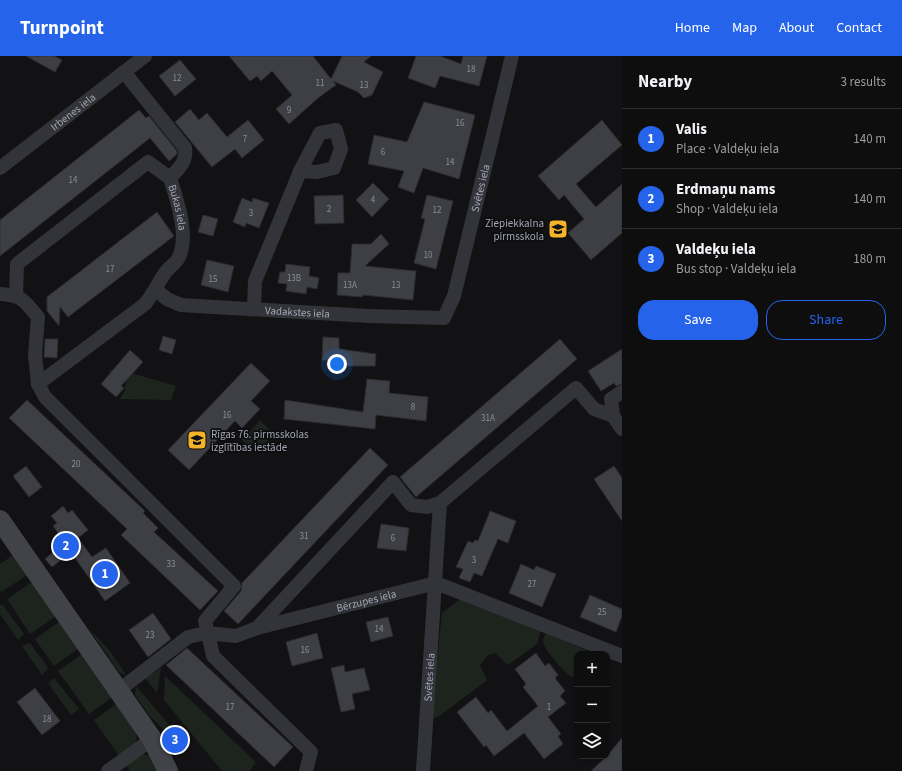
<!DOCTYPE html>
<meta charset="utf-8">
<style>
:root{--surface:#0e0e0f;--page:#171718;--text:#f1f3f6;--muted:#9b9c9e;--line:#2e2e2f;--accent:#2563eb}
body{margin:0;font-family:"Source Sans 3",sans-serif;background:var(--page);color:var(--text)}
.controls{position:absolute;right:12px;bottom:12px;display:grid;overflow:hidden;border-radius:8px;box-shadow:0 1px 3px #0004}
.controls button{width:36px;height:36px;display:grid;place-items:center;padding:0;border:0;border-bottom:1px solid var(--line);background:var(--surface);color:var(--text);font:20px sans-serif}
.you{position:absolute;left:337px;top:308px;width:14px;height:14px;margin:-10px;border:3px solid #fff;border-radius:50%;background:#1a73e8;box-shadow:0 0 0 6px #1a73e833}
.badge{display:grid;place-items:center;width:26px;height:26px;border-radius:50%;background:var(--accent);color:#fff;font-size:13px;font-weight:700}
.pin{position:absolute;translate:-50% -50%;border:2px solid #fff;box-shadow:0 1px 4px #0006}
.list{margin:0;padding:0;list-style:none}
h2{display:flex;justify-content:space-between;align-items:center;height:52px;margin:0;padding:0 16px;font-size:17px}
h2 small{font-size:13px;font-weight:400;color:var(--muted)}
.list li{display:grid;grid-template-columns:26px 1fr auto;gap:12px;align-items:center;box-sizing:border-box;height:60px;padding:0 16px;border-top:1px solid var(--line)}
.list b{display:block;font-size:15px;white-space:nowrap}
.list p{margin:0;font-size:13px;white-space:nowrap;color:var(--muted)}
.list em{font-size:13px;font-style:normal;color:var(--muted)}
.actions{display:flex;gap:8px;padding:12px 16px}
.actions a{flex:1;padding:9px 0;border:1px solid var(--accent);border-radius:16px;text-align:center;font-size:14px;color:var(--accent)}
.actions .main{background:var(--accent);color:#fff}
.icon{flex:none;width:22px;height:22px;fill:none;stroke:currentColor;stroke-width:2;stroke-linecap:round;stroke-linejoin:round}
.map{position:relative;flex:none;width:622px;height:715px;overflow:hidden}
header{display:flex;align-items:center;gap:24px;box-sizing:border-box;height:56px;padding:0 20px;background:var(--accent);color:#fff}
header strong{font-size:19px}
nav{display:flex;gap:22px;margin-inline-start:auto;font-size:14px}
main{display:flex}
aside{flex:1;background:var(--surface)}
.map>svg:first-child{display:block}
.green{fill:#1d241e}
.building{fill:#3e3f44;stroke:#2c2c30}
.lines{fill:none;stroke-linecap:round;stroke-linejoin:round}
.street{stroke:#333439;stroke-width:14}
.secondary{stroke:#414349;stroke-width:20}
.labels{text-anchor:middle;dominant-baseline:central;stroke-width:3.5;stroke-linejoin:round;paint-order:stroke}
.number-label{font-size:9px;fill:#8a8e99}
.street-label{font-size:11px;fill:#a4a8b5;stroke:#0d0d0f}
.poi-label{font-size:11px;fill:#a4a8b5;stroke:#0d0d0f;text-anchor:end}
</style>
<header>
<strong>Turnpoint</strong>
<nav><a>Home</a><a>Map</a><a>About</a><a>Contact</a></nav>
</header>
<main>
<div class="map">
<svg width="622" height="715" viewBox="0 0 622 715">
<rect width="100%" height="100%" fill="#121214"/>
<path class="green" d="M109,314H121L176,330L171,344L120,343L125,334L126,324L112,321Z
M260,364L274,378L256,397L242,384Z
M13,499L27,519L2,536L0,534V508Z
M32,526L56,560L30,578L7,543Z
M460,543L541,574L537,588L508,609L495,597L488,599L480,609L486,622V625L438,661L431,662L442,557Z
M2,548L24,578L18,584L0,558V549Z
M59,566L78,593L54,610L35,583Z
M88,571L110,595L126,619L119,616Z
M546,577L588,595V598H577V616L573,621C566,619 547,596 544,589C542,585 544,580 546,577Z
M30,587L48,612L42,619L22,590Z
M82,598L113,641L89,658L58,615Z
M161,612L157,637L145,622Z
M165,620L256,706L250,715H222L164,644Z
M54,622L79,653L71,659L48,627Z
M136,630L178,679L173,683L149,659L135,639Z
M116,648L136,677C139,690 129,694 120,701L94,664Z
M142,698L152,700L161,715H130L125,708Z"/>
<path class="building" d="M26,0H54L62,4L55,16Z
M229,0H313L331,23L342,0H371L364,6L383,16L372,39L364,42L358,36L333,25L336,29L318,42L289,68L276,53L292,39L272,15L261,25L257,20L250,25Z
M416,0H440L461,8L463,0H487L479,30L440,20L435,32L408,22Z
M180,4L196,23L175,40L159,20Z
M424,46L475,59L459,123L423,112L414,137L398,131L404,115L368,108L374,79L407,86Z
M190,53L199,64L207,57L227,81L248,64L264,84L242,102L235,93L212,111L175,66Z
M139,54L146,62L149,60L177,95V98L169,105L150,82L0,200V164Z
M602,64L622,89L576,128L596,151L622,128V177L591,204L568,177L584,163L564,139L559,144L538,120Z
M373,127L389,143L372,161L356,144Z
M343,139L344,167L315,168L314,140Z
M427,139L453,145L436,213L414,207L425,163L421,162Z
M242,142L252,146L253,142L269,147L259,172L246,167L245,171L233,166Z
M157,156L174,180L68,261L60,251L59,270L47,255V241Z
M203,159L218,163L213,180L198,176Z
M381,178L389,188L365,210L416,215L413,244L363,239L362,241L337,239L338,217H350L352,188H371Z
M207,204L234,210L228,236L201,229Z
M286,208L310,211L309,220L319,222L317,233L307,231L306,238L286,235L287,228L278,227L280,216H285Z
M163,280L176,284L172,298L159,294Z
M323,281L339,282V293L376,298L375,310H327V304H322Z
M45,283H58L57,302L44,301Z
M560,283L577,303L416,441L400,421Z
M622,293V328L616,330L614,327L601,335L588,315Z
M130,294L143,306L121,330L124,332L116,341L101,328Z
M251,307L270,325L251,345L260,353L242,372L235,365L189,414L168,394Z
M367,323L390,325L389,337L428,341L426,365L376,359L375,373L284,363L285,344L363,356Z
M27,344L145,455L143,457L158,472L154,476L218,535L200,554L121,479L127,473L9,362Z
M370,392L388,409L238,568L224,555L241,535L242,527Z
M26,410L42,431L29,441L13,420Z
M614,410L622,422V465L594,423Z
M63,450L68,457L72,454L88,474L78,482L92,501L106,492L130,527L105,545L71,496L52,511L45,503L65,486L53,470L57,467L51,460Z
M490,455L516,465L508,487L498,483L482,520L474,517L470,526L459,522L463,513L456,511L468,485L473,487L475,484L478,485Z
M381,468L409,472L406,495L377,492Z
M521,508L534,514L536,510L556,518L542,551L509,537Z
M590,539L622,553V560L616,576L580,561Z
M153,557L171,583L148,601L129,574Z
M388,561L393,580L371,586L366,566Z
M317,577L323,602L292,610L286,586Z
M187,592L293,691L274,711L166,609Z
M536,597L545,610L549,607L558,619L555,622L565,635L560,640L566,647L548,661L561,678L558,680L563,688L544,703L524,677L494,700L486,689L484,691L457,656L476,641L488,657L491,654L507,675L538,650L523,631L526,628L515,613Z
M344,609L345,616L364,612L370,634L352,638L355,653L341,656L331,612Z
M35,632L60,665L42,679L17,646Z
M622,682V715H591L607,700Z"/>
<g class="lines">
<g class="street">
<path id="s1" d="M124,16L185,92C187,106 179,112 170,122C177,144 190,181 178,203C175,208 168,212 165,217C158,227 153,238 145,248L38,328L45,341L234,530L205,565L213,600L311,696L306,715"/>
<path id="s2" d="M0,112L145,0"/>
<path id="s3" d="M156,234L167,243L181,249L369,260L444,262L454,240L512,0"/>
<path d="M0,238C24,240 23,244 38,261L35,299L38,328"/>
<path d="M16,240L17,208L148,106L170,122"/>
<path d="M254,253L255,225L301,113L320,77L336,74L341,93L334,112L317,116L300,115"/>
<path d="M622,336L611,343L613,360L622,373"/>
<path d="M257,572L393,426L411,449L427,451L440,447L576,332L594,353L613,360"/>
<path id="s4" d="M118,635L188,581L206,577L236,580L257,572L436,527L622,600"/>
<path d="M108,715L152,683"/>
<path id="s5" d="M423,715L440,447"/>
</g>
<path class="secondary" d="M0,464L152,683L168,715"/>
</g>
<defs>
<g id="school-square" transform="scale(1)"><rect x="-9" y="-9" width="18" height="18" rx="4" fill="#f4b42a" stroke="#0d0d0f"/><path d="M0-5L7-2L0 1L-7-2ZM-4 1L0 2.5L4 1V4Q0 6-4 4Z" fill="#111"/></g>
</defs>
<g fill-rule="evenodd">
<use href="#school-square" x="558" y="173"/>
<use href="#school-square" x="197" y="384"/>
</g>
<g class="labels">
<g class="number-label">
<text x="471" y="13">18</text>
<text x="177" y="22">12</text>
<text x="320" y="27">11</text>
<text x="364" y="29">13</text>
<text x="289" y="54">9</text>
<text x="460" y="67">16</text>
<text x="245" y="83">7</text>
<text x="383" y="96">6</text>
<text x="450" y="106">14</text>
<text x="73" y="124">14</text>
<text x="373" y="144">4</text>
<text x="329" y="153">2</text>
<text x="437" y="154">12</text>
<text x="251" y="157">3</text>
<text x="428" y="199">10</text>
<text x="110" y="213">17</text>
<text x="294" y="222">13B</text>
<text x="213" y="223">15</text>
<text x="350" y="229">13A</text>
<text x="396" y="229">13</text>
<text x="413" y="351">8</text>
<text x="227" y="359">16</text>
<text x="488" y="362">31A</text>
<text x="76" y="408">20</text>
<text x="304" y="480">31</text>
<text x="393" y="482">6</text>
<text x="474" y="504">3</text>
<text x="171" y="508">33</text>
<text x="532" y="528">27</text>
<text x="602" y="556">25</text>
<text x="379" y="573">14</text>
<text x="150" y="579">23</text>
<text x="305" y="594">16</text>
<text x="230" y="651">17</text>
<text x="549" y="651">1</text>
<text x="47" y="663">18</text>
</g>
<g class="street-label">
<text stroke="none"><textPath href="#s2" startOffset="92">Irbenes iela</textPath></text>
<text stroke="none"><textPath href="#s3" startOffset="428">Svētes iela</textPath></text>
<text stroke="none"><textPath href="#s1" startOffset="163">Bukas iela</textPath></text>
<text stroke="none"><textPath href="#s3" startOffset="146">Vadakstes iela</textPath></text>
<text stroke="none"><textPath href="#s4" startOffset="272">Bērzupes iela</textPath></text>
<text stroke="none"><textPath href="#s5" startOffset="94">Svētes iela</textPath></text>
</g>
<g class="poi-label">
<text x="544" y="167">Ziepiekkalna<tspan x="544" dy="13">pirmsskola</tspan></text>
<text x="211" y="378" text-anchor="start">Rīgas 76. pirmsskolas<tspan x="211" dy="13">izglītības iestāde</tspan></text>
</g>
</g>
</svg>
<div class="controls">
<button>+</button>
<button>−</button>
<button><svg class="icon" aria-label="layers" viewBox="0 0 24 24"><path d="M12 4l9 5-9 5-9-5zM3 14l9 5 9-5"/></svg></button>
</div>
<div class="you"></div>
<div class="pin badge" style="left:105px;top:518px">1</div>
<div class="pin badge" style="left:66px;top:490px">2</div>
<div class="pin badge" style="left:175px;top:684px">3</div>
</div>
<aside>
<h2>Nearby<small>3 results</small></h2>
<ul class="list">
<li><span class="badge">1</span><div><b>Valis</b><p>Place · Valdeķu iela</p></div><em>140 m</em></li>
<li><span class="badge">2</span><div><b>Erdmaņu nams</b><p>Shop · Valdeķu iela</p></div><em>140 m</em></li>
<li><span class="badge">3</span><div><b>Valdeķu iela</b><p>Bus stop · Valdeķu iela</p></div><em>180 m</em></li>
</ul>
<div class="actions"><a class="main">Save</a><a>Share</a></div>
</aside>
</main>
